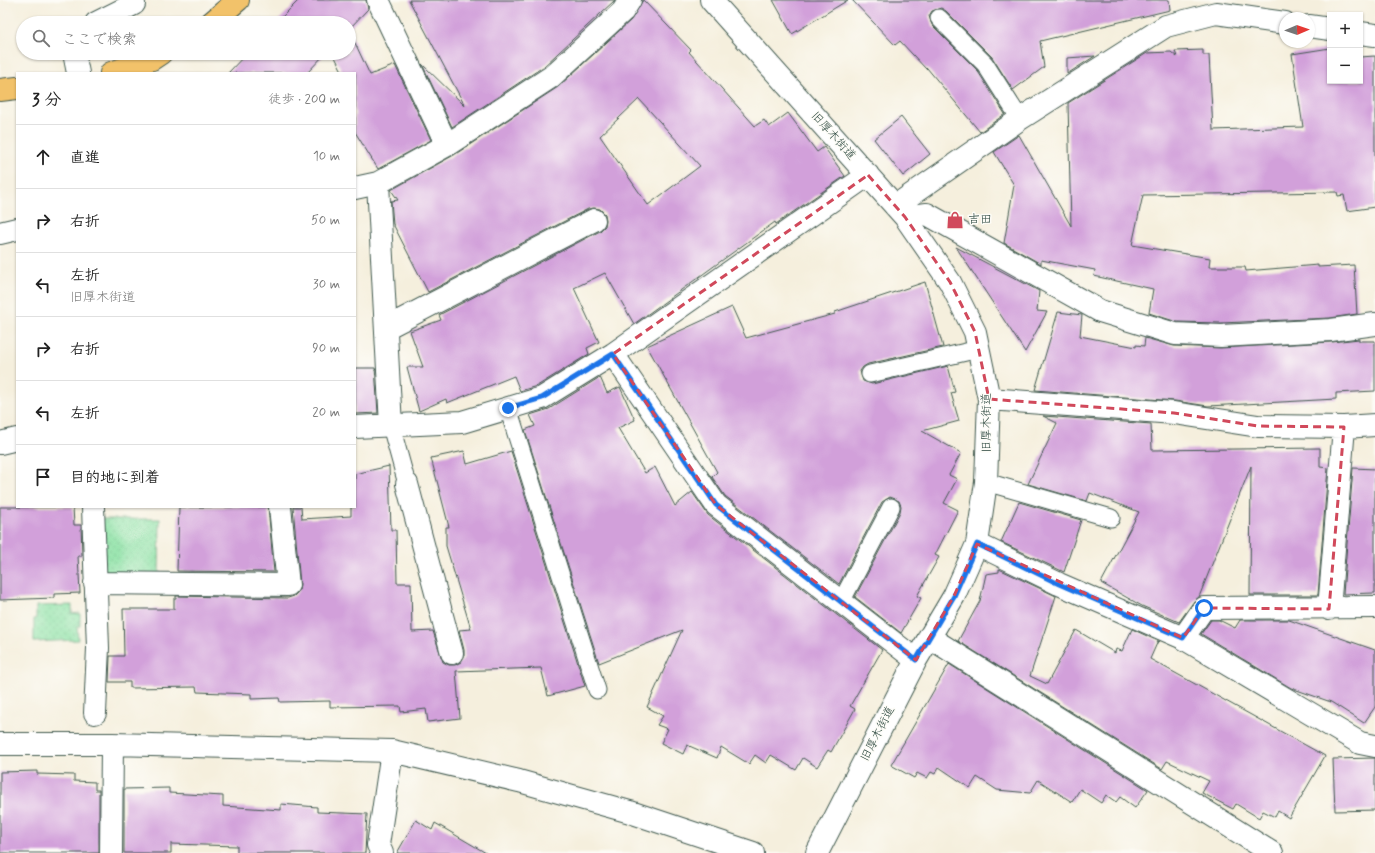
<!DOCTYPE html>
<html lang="ja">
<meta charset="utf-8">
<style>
:root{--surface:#fff;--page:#f2f2f2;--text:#222;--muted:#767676;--line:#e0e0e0}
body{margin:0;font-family:Mynerve,"Klee One",sans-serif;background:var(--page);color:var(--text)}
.controls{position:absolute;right:12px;top:12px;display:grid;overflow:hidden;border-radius:0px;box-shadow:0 1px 3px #0004}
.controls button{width:36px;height:36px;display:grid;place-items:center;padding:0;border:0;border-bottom:1px solid var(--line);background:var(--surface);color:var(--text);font:20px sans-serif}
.compass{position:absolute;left:1279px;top:12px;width:36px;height:36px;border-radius:50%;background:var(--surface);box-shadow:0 1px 3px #0004;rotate:88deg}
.stop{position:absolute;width:12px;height:12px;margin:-9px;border:3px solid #1a73e8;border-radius:50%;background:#fff}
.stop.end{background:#1a73e8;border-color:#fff;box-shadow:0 1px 4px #0008}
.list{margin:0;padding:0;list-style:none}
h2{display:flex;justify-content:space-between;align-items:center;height:52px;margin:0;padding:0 16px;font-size:17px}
h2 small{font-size:13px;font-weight:400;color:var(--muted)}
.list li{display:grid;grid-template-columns:26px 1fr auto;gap:12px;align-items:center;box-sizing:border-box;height:64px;padding:0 16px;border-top:1px solid var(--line)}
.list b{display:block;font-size:15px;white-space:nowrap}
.list p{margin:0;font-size:13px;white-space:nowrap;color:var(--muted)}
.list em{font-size:13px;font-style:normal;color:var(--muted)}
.icon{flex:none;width:22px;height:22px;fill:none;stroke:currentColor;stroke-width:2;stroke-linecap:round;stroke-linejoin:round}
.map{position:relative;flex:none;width:1375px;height:853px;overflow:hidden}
.search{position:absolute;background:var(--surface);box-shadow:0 1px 3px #0004;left:16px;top:16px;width:340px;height:44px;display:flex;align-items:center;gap:10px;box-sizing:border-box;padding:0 14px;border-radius:22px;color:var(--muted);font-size:15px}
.panel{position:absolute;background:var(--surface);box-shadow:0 1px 3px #0004;left:16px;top:72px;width:340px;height:436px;border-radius:0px}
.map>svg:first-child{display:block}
.grass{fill:url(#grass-dots);stroke:#558f6c}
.building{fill:#d2a0da;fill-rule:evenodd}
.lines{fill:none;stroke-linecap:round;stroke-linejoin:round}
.lane-casing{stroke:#3f584d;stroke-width:19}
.street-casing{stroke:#3f584d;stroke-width:24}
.primary-casing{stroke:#3f584d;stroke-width:24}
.lane{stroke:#fff;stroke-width:17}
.street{stroke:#fff;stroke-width:22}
.primary{stroke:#f2c26a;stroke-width:22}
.route{stroke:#1a73e8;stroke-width:5}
.marked{fill:none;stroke:#d1495b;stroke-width:3;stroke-dasharray:8 5;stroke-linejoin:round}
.labels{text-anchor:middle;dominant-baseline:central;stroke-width:3;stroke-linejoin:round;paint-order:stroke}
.street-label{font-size:12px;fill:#1f3d34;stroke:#fdfcf7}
.poi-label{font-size:12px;fill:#1f3d34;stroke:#fdfcf7;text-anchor:start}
</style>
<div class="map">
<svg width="1375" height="853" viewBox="0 0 1375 853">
<defs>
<pattern id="grass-dots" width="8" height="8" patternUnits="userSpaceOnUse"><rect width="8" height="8" fill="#8be1a4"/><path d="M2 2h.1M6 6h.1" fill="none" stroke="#78c28e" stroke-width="1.8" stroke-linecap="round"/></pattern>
</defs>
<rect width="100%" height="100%" fill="#fdfcf7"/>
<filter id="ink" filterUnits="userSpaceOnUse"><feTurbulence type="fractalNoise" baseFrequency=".025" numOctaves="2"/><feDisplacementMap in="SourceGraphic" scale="8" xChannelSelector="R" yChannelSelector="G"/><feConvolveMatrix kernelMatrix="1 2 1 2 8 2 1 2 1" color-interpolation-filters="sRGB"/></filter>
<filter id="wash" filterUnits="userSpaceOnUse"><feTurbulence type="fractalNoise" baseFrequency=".012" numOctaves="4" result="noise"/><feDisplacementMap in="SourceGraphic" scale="16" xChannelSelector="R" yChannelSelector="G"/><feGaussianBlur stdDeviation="0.9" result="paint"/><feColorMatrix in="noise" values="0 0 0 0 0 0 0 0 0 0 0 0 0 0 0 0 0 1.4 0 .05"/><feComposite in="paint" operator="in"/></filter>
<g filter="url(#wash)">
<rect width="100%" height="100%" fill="#f5efdd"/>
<path class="grass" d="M100,519H160L159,574L101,575Z
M72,605V614L80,613V626H77L78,640L34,642V619H36V606Z"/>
<g id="blocks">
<path class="building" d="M299,0H366L368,9L349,29V23H276Z
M409,0H615L543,67L452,127L422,64L465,106Z
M643,0L691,50L689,52L755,126L764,120L769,127L788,113L817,152L824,147L845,176L776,224L775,222L634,324L605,273L574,288L599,342L587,348L589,354L537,386L520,391L514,376L447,403L446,399L419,411L407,367H423L410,331L441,320L439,315L600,231L605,226L606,220L605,214L600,209L594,208L588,209L428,292L393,224L391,201L398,200L391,190L454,155L558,87L631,20ZM639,99L700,166L648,205L600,136Z
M773,0H848L792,34Z
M852,0H1169L1170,10L1040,41L1044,67L1013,90L992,57L946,11L941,8L932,11L929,16L932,25L977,70L1005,114L980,132L927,68L926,69L900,41L895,45Z
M349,30L370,75L395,65L431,140L378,169L355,132V73H343L333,53H349Z
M1330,48V81H1360V57L1375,56V207L1347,211L1344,195L1338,196L1337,192L1143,195L1132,245L1210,258L1209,267H1245L1246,271L1318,265V267L1354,265L1357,314L1330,318L1221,323L1177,322L1149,313L1153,289L1094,276L1095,270L1041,260V264L1004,243L1014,185L994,152L1019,135L1071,226L1068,103L1147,53L1171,52L1177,57L1175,51L1203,50V55H1209L1213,130L1303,127L1292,54Z
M247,53H326L307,73H228Z
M1095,56L1067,74V58Z
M901,117L930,154L903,176L874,139Z
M956,247L1039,291L1037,311L1047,312L1025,352Z
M925,282L943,347L868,364L863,367L860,371L863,381L872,384L948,366L955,392L951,393L959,421L922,431L961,453L949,475L957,479L944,503L958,510L935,555L939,557L917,596L921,598L901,633L855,597L900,512L901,506L899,501L890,497L882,502L839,584L725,496L712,477L717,472L647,346L732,307L746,338L835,314V312Z
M1058,312L1082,315L1080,336L1136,347V345L1144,346L1145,338L1174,346L1220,348L1332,342L1359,339V341H1375V391L1336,393V399L1208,406L1175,401L1035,390Z
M355,368H375L378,413L355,414Z
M600,377L607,393L620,387L635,420L618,428L645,473L655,467L675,506L692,492L708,515L882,650L850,706L855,709L831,752L828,750L817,767L803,758L796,770L771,755L766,763L755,755L749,764L721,747L717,758L687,745L683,754L661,743L668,729L657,725L663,716L647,707L682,630L599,663L525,430L535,426L530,415L549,409Z
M1043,416L1151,424L1152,450L1320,448V467L1328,468L1318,595H1250L1251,466L1199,597L1194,601L1179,622L1142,606L1101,583L1139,512L1090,493L1087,501L1028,484L1057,423Z
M464,451L467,464L511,451L585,686L548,696L541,668L456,671L460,718L428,722L426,709L401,712L400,706L330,707V701L280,702L279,698L251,699V694L197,692L196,687L130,688V682H109L110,656H124L123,609H174V599H176V596L288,598L294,596L299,591L300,584L293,507H301L302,519L351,516V507H355V474L389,466L391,530H396L397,583H411L412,632L433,631L443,662L449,665H455L461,662L464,657V650L459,630L471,629L446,546V527H449L431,458Z
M1353,468L1375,469V593L1343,594Z
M1019,502L1081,520L1064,572L1001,542Z
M0,507H73L74,525H81L82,556H78L80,593L54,594V598L0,600Z
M179,507H268L274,572L177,571Z
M999,569L1056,596L1030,676L1047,684L1076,630L1115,653L1116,649L1122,651L1132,629L1160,642L1158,641L1150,659L1325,756L1289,818L1278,811L1275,817L1263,811L1259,818L1236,804L1233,809L1202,793L1209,781L1167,761L1162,769L958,641L980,601L986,574L999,572Z
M1211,620H1219L1235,628L1240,620H1289L1375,650V707L1364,723L1331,702L1291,688L1201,634Z
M949,664L1148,790L1135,808L1120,797L1116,802L1106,795L1101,803L1080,789L1072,802L1038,780L1030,793L997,790L977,777L970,788L939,767L935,774L931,772L927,778L917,773L914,778L891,765Z
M1375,758V810L1335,811L1333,759Z
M37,771V774L74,775V781L95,782V790H99V853H0V772Z
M169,788V793L223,796V806L281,810V804L317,807V812L367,814L365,853H237V846L171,844V853H124V789Z
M416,820L432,830L435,823L486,853H397Z"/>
</g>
</g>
<g filter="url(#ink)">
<use href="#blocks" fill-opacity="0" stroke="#3f584d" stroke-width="1"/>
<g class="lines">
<g class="lane-casing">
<path id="lane" d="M939,18L985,64L1020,119
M870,374L979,349
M508,408L597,690
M391,426L407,484
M986,482L1111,518
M841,602L891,507"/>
</g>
<g class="street-casing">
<path id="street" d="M378,0L447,145
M711,0L905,217L950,282L975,332L989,399L986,482L977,544L954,596L916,660L817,853
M96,23L134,4L133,0
M1309,26L1330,29
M1360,33L1375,35
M74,53L78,73
M378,183L391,426
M355,188L378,183L447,145L551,77L623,11L630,0
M895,206L1020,119L1166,26L1216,13L1285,23
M905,217L927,214L1100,311L1175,334L1221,336L1331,330L1375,324
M0,233L17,229
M386,328L594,220
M613,354L716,505L916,660
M989,399L1174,413L1258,426L1344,427L1375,425
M355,427L462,422L542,398L613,354L868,175
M0,443L17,439
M407,484L452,653
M93,507L98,648L95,713
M977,544L1059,584L1183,638L1360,743L1375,746
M95,583L288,585L280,507
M1329,609L1344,427
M929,637L1272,853
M1183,638L1204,608L1375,607
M0,744H112L392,751L519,781L630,812L753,853
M111,853L112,744
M382,853L378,845L392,751"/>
</g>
<g class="primary-casing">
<path id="primary" d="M211,23L238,0
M111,73L152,59L161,53
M0,90L17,88"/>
</g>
<use href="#lane" class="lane"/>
<use href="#street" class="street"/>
<use href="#primary" class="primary"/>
</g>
</g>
<g class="lines" filter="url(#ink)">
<path class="route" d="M508,408L542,398L613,354L716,505L916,660L954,596L977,544L1059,584L1183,638L1204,608"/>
</g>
<path class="marked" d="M868,175L905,217L950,282L975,332L989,399L1174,413L1258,426L1344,427L1329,609L1204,608L1183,638L977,544L954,596L916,660L716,505L613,354Z"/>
<defs>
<g id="shop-bare" transform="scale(1.38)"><path d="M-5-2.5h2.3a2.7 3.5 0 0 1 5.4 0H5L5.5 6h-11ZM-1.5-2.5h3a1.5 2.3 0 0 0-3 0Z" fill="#d1495b" stroke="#fdfcf7" stroke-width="2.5" paint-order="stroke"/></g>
</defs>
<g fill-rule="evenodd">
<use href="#shop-bare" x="955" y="220"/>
</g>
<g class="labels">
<g class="street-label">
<text transform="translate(833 136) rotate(48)">旧厚木街道</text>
<text transform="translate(987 423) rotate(-90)">旧厚木街道</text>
<text transform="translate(878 734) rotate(-63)">旧厚木街道</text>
</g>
<g class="poi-label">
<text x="968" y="220">吉田</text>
</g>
</g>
</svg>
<div class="controls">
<button>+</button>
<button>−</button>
</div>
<svg class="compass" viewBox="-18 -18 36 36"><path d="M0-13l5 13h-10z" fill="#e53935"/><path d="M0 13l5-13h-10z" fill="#767676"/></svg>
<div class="stop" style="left:1204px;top:608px"></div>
<div class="stop end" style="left:508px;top:408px"></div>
<div class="search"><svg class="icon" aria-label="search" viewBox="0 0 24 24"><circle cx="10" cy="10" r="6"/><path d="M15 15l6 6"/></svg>ここで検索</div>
<section class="panel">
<h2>3 分<small>徒歩 · 200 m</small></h2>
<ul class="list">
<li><svg class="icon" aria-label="ahead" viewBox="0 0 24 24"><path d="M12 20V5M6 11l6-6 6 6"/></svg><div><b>直進</b></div><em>10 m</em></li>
<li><svg class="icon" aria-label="right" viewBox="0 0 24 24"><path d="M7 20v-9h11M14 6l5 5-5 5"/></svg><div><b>右折</b></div><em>50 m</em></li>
<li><svg class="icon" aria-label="left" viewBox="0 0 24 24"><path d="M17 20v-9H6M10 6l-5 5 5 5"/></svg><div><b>左折</b><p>旧厚木街道</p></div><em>30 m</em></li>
<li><svg class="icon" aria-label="right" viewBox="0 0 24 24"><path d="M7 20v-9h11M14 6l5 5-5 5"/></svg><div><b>右折</b></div><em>90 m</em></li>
<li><svg class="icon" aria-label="left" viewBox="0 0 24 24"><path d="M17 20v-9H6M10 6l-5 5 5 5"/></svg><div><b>左折</b></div><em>20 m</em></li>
<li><svg class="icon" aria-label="arrive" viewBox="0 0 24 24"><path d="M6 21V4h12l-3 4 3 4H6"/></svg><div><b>目的地に到着</b></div></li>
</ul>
</section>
</div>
